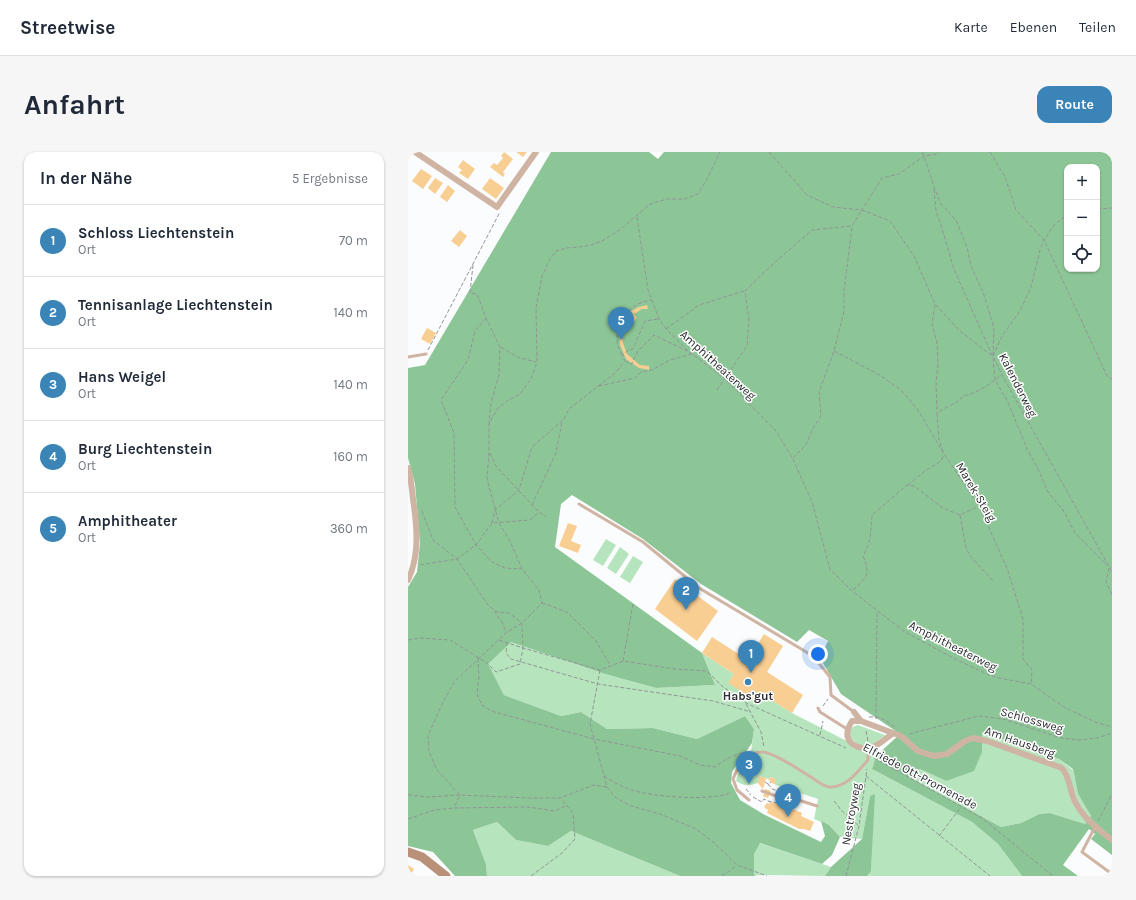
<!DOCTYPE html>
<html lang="de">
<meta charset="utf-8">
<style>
:root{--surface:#fff;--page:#f6f6f7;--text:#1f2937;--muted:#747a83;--line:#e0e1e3;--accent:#3b84b8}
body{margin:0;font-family:Karla,sans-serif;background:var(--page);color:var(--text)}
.controls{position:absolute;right:12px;top:12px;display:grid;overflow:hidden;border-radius:8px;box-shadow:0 1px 3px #0004}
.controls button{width:36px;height:36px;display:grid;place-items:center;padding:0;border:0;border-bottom:1px solid var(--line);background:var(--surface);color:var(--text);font:20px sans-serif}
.you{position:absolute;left:410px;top:502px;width:14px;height:14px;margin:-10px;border:3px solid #fff;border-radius:50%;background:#1a73e8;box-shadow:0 0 0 6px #1a73e833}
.badge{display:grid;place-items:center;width:26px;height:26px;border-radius:50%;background:var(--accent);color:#fff;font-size:13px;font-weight:700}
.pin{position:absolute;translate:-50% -33px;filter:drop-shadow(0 1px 2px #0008)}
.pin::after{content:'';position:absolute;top:21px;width:14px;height:12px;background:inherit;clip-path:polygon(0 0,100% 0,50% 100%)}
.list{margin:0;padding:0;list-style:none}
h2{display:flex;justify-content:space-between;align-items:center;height:52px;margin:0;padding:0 16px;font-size:17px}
h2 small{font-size:13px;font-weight:400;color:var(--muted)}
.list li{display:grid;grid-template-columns:26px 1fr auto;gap:12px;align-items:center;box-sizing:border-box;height:72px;padding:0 16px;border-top:1px solid var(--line)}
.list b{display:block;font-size:15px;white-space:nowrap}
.list p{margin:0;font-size:13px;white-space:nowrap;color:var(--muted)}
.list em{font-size:13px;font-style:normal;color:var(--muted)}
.icon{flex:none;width:22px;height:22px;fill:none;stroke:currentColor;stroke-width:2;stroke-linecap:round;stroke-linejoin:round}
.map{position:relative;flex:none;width:704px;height:724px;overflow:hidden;border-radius:12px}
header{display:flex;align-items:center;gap:24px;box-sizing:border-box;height:56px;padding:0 20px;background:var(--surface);border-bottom:1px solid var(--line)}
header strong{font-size:19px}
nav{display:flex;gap:22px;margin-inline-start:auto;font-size:14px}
.intro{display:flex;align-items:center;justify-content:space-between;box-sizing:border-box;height:96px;padding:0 24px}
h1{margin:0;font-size:28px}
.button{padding:10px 18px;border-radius:12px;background:var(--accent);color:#fff;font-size:14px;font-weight:700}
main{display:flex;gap:24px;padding:0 24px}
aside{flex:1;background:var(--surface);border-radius:12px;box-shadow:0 1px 3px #0004}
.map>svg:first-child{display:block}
.green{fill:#b6e5bd}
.forest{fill:#8dc696;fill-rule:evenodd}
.building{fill:#f8ce93}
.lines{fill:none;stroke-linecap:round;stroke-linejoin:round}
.path{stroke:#929496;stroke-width:1;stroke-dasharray:4 2;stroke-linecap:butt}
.service{stroke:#d0b4a3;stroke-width:3}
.minor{stroke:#d0b4a3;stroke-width:6}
.secondary{stroke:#b99178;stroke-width:9}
.poi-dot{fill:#3b84b8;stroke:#fff;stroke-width:1.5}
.labels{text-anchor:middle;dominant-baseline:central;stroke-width:3;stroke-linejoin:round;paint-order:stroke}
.street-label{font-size:12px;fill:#2a2d30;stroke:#fff}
.poi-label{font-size:12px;font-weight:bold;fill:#2a2d30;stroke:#fff}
</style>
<header>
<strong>Streetwise</strong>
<nav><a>Karte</a><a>Ebenen</a><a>Teilen</a></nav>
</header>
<div class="intro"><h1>Anfahrt</h1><a class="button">Route</a></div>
<main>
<aside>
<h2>In der Nähe<small>5 Ergebnisse</small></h2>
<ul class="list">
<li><span class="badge">1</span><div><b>Schloss Liechtenstein</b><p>Ort</p></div><em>70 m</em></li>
<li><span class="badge">2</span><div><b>Tennisanlage Liechtenstein</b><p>Ort</p></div><em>140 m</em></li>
<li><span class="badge">3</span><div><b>Hans Weigel</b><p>Ort</p></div><em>140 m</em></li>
<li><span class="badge">4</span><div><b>Burg Liechtenstein</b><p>Ort</p></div><em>160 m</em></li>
<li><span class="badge">5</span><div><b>Amphitheater</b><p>Ort</p></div><em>360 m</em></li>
</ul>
</aside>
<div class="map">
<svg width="704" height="724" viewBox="0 0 704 724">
<rect width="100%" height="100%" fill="#fafcfd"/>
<path class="green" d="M198,387L208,393L195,414L185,408Z
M212,395L221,402L208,422L199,416Z
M225,404L235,410L222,431L212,425Z
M103,490L197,522L248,536L307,533L294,501L326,522L321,531L347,548L352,541L384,561L468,604L464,617L564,670L590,692L614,724H459L463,718L466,643L462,644L454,687L432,685L421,673L406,667L410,647L368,633V628L364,625L360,627L351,624L350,631C341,634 335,634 328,629L331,617L342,608L346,577L337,564L289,587L245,576L199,577L173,560L153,564L96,543L79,511Z
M450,573L477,583L466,592L452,594L441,585C442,578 442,575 450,573Z
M574,580L651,607L665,618L670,642L683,664L677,672L642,661L631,662L613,671L593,675L501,625L512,617L538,629L574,600Z
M89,670L108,688L140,694L163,679L272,724H79L78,712L65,678Z
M351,691L423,715L417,724L346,723V702Z"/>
<path class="forest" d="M143,0H241L250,7L256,0H704V703L683,687L687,682L681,677L655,713L670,724H614L590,692L564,670L464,617L468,604L492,582L433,542L412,506L420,489L401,478L389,490L293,432L235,387L164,343L153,352L147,395L294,501L307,533L248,536L197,522L103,490L80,512L96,543L153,564L173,560L199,577L245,576L289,587L337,564L346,577L344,591L324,620L323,631L332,648L357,663L413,690L417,684L413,669L421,673L432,685L424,703L414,712L352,691L346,702V723L349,724H272L163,679L140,694L108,688L89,670L65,678L78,712L79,724H47L25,700L0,694V435L9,420L12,391L7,332L0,306V216L17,213ZM659,15H689V117H659ZM574,580L651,607L665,617L670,642L683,664L677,672L642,661L631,662L613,671L593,675L501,625L512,617L538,629L566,619L574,600Z
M467,642L463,719L459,724H417L423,715L454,687L462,644Z"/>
<path class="building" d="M96,0L105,7L95,20L97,22L95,25L82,15L86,11L89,13L95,6L93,4Z
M108,0H119L115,5Z
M55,8L67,17L60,27L51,21L54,18L50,15Z
M13,17L24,24L15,37L4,29Z
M27,26L35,31L27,42L20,36Z
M82,26L96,36L88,47L74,37Z
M40,33L47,39L39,50L32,45Z
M52,78L59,84L51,95L43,89Z
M239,153L240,157H234L226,162L229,166L224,172L218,167L215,178L214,185L215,191L219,202L232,213L241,214V218L231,216L218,207L212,193L211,183L216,166L223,159L231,155Z
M19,176L28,181L22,192L13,187Z
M160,371L169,374L163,389L173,393L170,401L151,394Z
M267,427L310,459L289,489L247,457Z
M356,482L375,494L359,520L395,543L384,561L352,541L347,548L320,531L326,522L294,501L304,485L340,508Z
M351,624L358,626L355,637L350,631Z
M364,625L368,628V633L364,631L360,627Z
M357,637L363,639L360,646L355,644Z
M362,650L370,652L371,651L394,661L393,664L406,670L402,679L396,677H391L359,661L360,658L356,655L359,651L361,652Z
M0,713L6,717L2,724L0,723Z"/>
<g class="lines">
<path class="path" d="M361,0L399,43L425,55L454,58L474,26L491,22L516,4L529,2L531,0
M514,0L516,4L526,35L533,52L548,68L559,95L563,114L575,140L586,176L585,204L594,223L704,420
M582,0L597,25L608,58L636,88L699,224L704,227
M526,37L528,59L532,70L546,117L584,203
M689,57L704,56
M229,65L240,138L251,167L258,177L278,197L317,227L368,279L385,307L404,350L422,417L444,439L497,480L549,508L586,525L623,532L656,555L687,570L704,575
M65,113L62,141L69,142L78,166L92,195L91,223L83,251L81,271
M527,153L524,172L529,191L530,212L528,231L529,261
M78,166L67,179L60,208L33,248L46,281L47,355L68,393L84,410L97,416L113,417
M258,177L291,153L336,139
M93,195L109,205L128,210
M20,198L92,60
M426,199L470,222L493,238L510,258L536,302L571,354L599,416L615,467V507L624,518L623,532
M214,203C200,179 217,151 244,148
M585,204L594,184L612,159L623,135L632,98L636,88L647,72L659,63
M585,206L587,228L600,250L619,297L629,315L640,340L655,358L667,381L699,413
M218,209L223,213L230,199L246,183L283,201
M191,234L227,226L233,220L244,218L262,208L284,202
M309,238L339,194L341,169L337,139L365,112L404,78L444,74L454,58L482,69L506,104L527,152L552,179L584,204
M535,300L531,287L529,262C536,254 549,253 555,244C568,242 583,232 593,223
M82,301L88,314L129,358L138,365
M385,306L398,293L405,276L413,264L411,240L426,199L436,159V139L444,75
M500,333L517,319L533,309L536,303
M124,353L148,301L154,270
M14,359L25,388L49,407L80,453L89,460L101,461L114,471
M552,363L558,396L563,405L585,429
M84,371L87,358L111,338L124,295L156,267L161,257L207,221L217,209L214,204L220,198L225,197L237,169L250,167
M12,413L49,407L68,393L84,371L122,368L131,360
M701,416L698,430L704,443
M445,438C459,425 463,423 455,404C463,391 463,378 464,363L499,333L506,334L535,356L552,363L569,355
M134,451L159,460L188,489L202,513
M86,459L94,470L98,480
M0,488L12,486L42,488L79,511L88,520L112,512L115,496L114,472
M91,488L115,496L192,518L215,509L267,517L299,519L314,534L338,551L438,596
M99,490L98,501L103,507L190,532L305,549L343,560
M70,506L71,525L69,542L74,553L83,559L186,587L272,604L292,613L307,615C316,608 326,602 338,600
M215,509L225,452
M192,518L182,572L199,635L208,646L223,654L252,662L288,677L304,689L329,713L359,724
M338,552L353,580L356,595
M415,554L420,547
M461,565C472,564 479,569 487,575
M468,567L469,459
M458,579L460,589
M501,582L571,564L595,567L653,586L672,588L689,586L704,581
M412,583L415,569
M466,606L574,666L645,724
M196,624C203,628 210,633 218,636C238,645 305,650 324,640
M458,624L582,724
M357,630L360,632L363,630
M360,632L364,637L370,639L369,640
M199,635L186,633L152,646H121L52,643L29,618L21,600L20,584L35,550L47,529L99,480L114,471L134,451L131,438L114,417L102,389L91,371L79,327L81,300V272L90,256L99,249L112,242L123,227L129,210L128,156L134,124L141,109L148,99L158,96L171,95L183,93L196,88L213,77L242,52L259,47H277L290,42L300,25L312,0
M338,637L343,643
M0,643L21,645L52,643L46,656
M345,645L354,650L356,647L360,649L370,651
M426,649L433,658L451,674
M0,667L26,658L46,656L120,655L147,659L159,653
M690,669L704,642
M531,684L553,655
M123,724L154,701L167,687L165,661L153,647
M314,724L328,714
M438,724L451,674L459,617"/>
<path class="service" d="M0,205L18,202
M171,352L235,390L291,436L405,504L422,525L423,543L446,560
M410,556L412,560L439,577
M354,639L368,644
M373,647L378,644L409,654
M341,648L329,638L325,627C330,614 339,600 354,600C364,599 393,619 403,625C409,629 417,636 424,635C440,634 450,619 460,608V603L464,597
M687,675L674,700L704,722"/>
<path class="minor" d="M7,0L89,55L128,0
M0,316C3,326 4,337 5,347C9,374 12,403 0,428
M446,560L453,569L493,584L510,599L526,604L539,602L557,589L565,586L579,589L654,616C662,626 661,634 665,645C673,665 688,675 704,688
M453,569H444C437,580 437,590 450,595C455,596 458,598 463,596C470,594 478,586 484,582"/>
<path class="secondary" d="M0,700L14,705L38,724"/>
</g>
<circle class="poi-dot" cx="340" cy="530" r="4"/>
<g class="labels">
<g class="street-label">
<text transform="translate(310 213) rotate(42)">Amphitheaterweg</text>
<text transform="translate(610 233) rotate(63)">Kalenderweg</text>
<text transform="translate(568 340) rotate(59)">Marek-Steig</text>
<text transform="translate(545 494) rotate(27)">Amphitheaterweg</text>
<text transform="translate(624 568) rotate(16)">Schlossweg</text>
<text transform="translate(612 590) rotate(19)">Am Hausberg</text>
<text transform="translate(512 624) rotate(28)">Elfriede Ott-Promenade</text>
<text transform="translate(443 662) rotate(-80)">Nestroyweg</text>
</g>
<g class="poi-label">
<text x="340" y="544">Habs'gut</text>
</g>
</g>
</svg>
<div class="controls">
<button>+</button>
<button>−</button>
<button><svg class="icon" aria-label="locate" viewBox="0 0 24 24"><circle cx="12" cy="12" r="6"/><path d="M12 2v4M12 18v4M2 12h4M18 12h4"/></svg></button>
</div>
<div class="you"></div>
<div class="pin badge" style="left:343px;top:521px">1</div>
<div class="pin badge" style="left:278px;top:458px">2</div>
<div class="pin badge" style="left:341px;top:632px">3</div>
<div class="pin badge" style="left:380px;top:665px">4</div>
<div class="pin badge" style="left:213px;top:188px">5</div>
</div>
</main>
